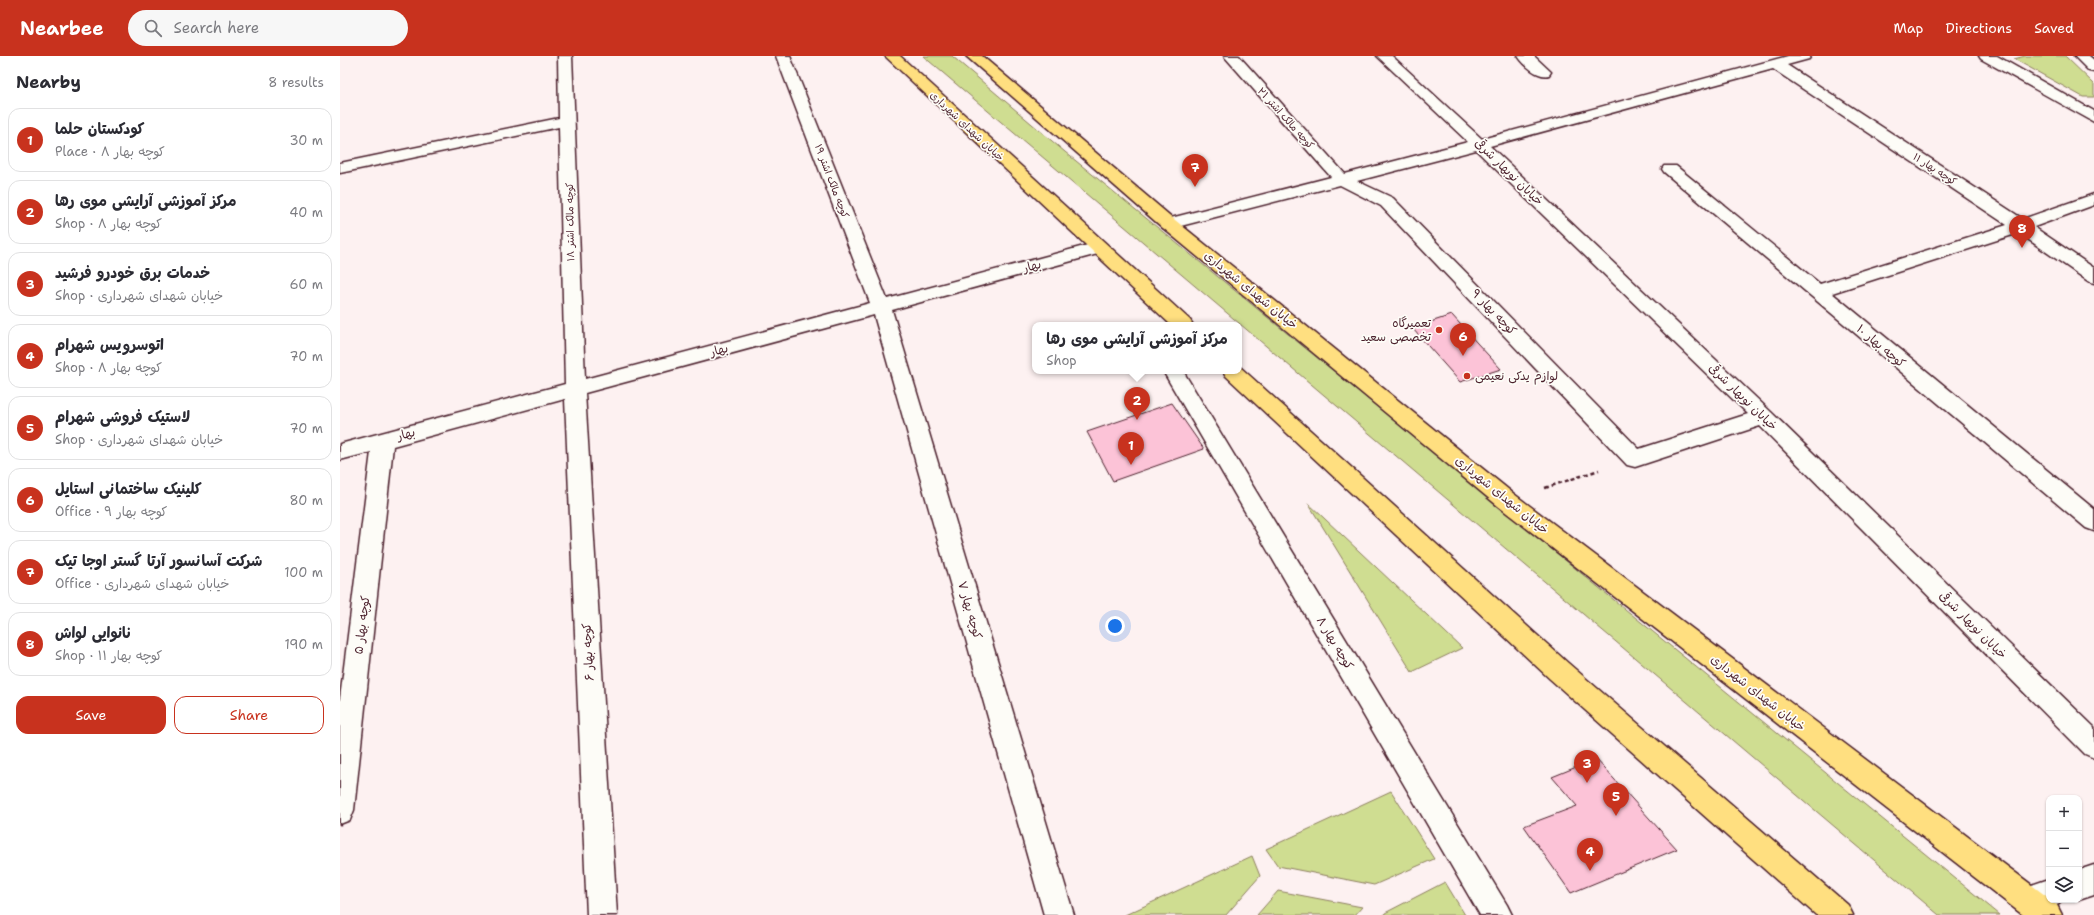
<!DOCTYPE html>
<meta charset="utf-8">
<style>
:root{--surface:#fff;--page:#f7f7f7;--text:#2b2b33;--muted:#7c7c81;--line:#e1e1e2;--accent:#c8321e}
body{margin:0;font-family:"Shantell Sans","Playpen Sans Arabic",sans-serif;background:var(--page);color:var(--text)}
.controls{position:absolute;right:12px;bottom:12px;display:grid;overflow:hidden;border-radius:8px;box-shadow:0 1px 3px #0004}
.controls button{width:36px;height:36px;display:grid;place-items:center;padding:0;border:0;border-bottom:1px solid var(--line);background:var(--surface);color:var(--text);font:20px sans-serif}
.you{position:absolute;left:775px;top:570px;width:14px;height:14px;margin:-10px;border:3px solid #fff;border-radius:50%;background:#1a73e8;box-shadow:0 0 0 6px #1a73e833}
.badge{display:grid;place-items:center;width:26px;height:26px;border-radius:50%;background:var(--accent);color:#fff;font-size:13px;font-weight:700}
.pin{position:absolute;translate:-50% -33px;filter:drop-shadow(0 1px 2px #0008)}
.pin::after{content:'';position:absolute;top:21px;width:14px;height:12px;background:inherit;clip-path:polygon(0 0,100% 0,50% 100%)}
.popup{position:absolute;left:692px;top:266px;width:210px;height:52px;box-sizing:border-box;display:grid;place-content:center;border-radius:8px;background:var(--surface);filter:drop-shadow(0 1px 3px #0005);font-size:13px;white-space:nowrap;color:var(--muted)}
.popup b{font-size:15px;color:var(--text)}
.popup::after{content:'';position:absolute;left:50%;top:100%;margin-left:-8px;border:8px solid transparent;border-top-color:var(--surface)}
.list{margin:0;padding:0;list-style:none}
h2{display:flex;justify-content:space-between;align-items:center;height:52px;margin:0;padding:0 16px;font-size:17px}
h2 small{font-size:13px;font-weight:400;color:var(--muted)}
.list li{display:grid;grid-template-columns:26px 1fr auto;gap:12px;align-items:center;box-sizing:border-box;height:64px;margin:0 8px 8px;padding:0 8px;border:1px solid var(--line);border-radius:12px}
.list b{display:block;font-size:15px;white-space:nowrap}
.list p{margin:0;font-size:13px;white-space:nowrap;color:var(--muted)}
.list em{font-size:13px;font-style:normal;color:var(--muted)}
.actions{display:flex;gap:8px;padding:12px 16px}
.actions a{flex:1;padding:9px 0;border:1px solid var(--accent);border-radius:12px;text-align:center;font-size:14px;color:var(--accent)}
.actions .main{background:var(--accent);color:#fff}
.icon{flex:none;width:22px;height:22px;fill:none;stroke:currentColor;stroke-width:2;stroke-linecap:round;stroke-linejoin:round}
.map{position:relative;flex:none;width:1754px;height:859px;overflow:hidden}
header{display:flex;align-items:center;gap:24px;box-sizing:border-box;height:56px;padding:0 20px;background:var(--accent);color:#fff}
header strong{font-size:19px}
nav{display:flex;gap:22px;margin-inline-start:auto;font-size:14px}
.search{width:280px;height:36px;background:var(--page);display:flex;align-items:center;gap:10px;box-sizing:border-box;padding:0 14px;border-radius:22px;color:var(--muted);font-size:15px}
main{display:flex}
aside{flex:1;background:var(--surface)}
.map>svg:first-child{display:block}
.green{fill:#cfdd91;stroke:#8c7e5e}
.building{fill:#fcc3d7;stroke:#4a1f2b}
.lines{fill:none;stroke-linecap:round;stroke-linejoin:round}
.minor-casing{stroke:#4a1f2b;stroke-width:3}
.major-casing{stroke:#4a1f2b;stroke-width:3}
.path{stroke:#4a1f2b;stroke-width:2.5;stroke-dasharray:4 3;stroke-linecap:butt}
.minor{fill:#fdfcf7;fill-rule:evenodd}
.major{fill:#ffdf80;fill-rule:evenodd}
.poi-dot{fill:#c8321e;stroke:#fdfcf7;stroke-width:1.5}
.labels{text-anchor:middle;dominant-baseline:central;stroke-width:3.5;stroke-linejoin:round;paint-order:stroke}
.far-street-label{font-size:10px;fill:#4a1f2b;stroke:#fdfcf7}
.street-label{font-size:12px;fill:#4a1f2b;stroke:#fdfcf7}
.poi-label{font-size:12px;fill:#4a1f2b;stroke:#fdfcf7;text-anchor:end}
</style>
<header>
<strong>Nearbee</strong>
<div class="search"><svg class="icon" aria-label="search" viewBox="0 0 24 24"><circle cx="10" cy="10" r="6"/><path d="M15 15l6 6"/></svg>Search here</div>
<nav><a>Map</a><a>Directions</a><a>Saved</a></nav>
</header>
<main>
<aside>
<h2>Nearby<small>8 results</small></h2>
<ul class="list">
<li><span class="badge">1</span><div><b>کودکستان حلما</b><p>Place · کوچه بهار ۸</p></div><em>30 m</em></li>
<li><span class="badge">2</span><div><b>مرکز آموزشی آرایشی موی رها</b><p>Shop · کوچه بهار ۸</p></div><em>40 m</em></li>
<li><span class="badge">3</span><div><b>خدمات برق خودرو فرشید</b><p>Shop · خیابان شهدای شهرداری</p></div><em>60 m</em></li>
<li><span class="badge">4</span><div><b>اتوسرویس شهرام</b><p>Shop · کوچه بهار ۸</p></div><em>70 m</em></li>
<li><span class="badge">5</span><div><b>لاستیک فروشی شهرام</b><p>Shop · خیابان شهدای شهرداری</p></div><em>70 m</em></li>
<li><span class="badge">6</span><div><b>کلینیک ساختمانی استایل</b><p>Office · کوچه بهار ۹</p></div><em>80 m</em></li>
<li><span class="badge">7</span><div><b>شرکت آسانسور آرتا گستر اوجا تیک</b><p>Office · خیابان شهدای شهرداری</p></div><em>100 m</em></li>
<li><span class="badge">8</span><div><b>نانوایی لواش</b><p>Shop · کوچه بهار ۱۱</p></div><em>190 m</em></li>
</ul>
<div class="actions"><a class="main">Save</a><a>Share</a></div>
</aside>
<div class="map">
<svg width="1754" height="859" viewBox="0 0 1754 859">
<rect width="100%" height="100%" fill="#fdf1f1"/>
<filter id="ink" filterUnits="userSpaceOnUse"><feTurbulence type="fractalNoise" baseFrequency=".025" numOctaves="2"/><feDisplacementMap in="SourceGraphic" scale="8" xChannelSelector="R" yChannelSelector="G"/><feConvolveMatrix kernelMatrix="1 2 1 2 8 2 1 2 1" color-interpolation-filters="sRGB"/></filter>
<g filter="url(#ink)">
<path class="green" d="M583,0H612L725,96L1660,859H1599Z
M1685,0H1725L1754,28V41H1743L1674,3Z
M968,447L1122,592L1072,616Z
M1051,735L1094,803L1034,829L938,810L926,793Z
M912,800L920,820L886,859H785Z
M1105,826L1125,859H1044L1045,857Z
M938,835L1022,851L1015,859H917Z"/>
<path class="building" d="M1112,259L1137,287L1161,313L1120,326L1072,272Z
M832,347L864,393L773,425L747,376Z
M1256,703L1337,793L1231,837L1184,770L1237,750L1212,721Z"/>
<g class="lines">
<g class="minor-casing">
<path id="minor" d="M218,0H232L245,323L530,247L436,0H450L547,243L759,186L765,188L768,192L765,196L552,254L734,859H704L534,259L245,337L277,859H247L225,343L53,390L14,754L10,764L0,768V643L31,396L0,404V388L225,328L219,71L0,117V107L219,62Z
M884,0H899L1005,118L1128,86L1037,0H1052L1142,83L1448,0H1471L1469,3L1447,9L1683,163L1754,138V149L1694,171L1754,212V227L1748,225L1679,177L1492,237L1754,453V475L1746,472L1324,116L1322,113L1324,110H1336L1480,228L1667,169L1433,13L1150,90L1431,356L1754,671V702L1745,698L1420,370L1295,411L1287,409L1041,150L1000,129L829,173L823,172L820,168L823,164L991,121ZM1136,94L1408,358L1299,393L1053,142L1017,125Z
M1178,0H1194L1211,16L1209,19C1198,22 1184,9 1178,0Z
M1639,0H1657L1754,55V66L1641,3Z
M1734,0H1749L1754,4V16L1749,15Z
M823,315H843L1167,849L1172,859H1140Z
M1754,809V839L1739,844V814Z
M1709,823V844H1721L1719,848L1687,859L1677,854L1672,844L1677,834Z"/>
</g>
<g class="major-casing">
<path id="major" d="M545,0H560L850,264L853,269H831Z
M626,0H642L835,164L1174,438L1709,842V844L1717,849L1722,859H1683L1158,450L823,172Z
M899,310L1228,607L1508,849L1513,859H1476L1210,623L886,320L883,315H899Z"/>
</g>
<path class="path" d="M1205,432L1259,414"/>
<use href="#minor" class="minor"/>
<use href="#major" class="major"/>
</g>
</g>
<g class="poi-dot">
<circle cx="1099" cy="274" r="4"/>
<circle cx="1127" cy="320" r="4"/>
</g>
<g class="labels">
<g class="far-street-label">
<text transform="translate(946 62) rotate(48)">کوچه مالک اشتر ۲۱</text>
<text transform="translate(627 70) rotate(43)">خیابان شهدای شهرداری</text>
<text transform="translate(1595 113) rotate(33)">کوچه بهار ۱۱</text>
<text transform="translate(492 125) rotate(69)">کوچه مالک اشتر ۱۹</text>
<text transform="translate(230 166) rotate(-91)">کوچه مالک اشتر ۱۸</text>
</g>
<g class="street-label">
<text transform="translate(1169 116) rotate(44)">خیابان نوبهار شرقی</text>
<text transform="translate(692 210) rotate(-15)">بهار</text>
<text transform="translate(911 234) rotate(39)">خیابان شهدای شهرداری</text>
<text transform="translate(1154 256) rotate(46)">کوچه بهار ۹</text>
<text transform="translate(1541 290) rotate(40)">کوچه بهار ۱۰</text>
<text transform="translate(379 294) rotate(-15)">بهار</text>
<text transform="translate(1403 341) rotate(44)">خیابان نوبهار شرقی</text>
<text transform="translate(66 378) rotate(-15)">بهار</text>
<text transform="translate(1162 439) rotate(39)">خیابان شهدای شهرداری</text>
<text transform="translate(630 554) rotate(74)">کوچه بهار ۷</text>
<text transform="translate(22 569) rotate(-83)">کوچه بهار ۵</text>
<text transform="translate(1633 569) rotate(45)">خیابان نوبهار شرقی</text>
<text transform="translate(995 587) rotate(59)">کوچه بهار ۸</text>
<text transform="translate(248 596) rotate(-93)">کوچه بهار ۶</text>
<text transform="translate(1418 637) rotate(38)">خیابان شهدای شهرداری</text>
</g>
<g class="poi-label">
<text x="1091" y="267">تعمیرگاه<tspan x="1091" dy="14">تخصصی سعید</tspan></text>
<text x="1135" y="320" text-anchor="start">لوازم یدکی نعیمی</text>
</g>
</g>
</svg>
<div class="controls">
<button>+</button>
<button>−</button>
<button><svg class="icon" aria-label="layers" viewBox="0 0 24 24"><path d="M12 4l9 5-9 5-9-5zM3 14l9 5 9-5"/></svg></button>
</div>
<div class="you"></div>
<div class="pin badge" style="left:791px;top:409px">1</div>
<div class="pin badge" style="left:797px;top:364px">2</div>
<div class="popup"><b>مرکز آموزشی آرایشی موی رها</b>Shop</div>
<div class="pin badge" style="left:1247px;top:727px">3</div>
<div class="pin badge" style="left:1250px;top:815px">4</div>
<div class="pin badge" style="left:1276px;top:760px">5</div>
<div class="pin badge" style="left:1123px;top:300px">6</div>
<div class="pin badge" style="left:855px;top:131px">7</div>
<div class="pin badge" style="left:1682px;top:192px">8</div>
</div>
</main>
